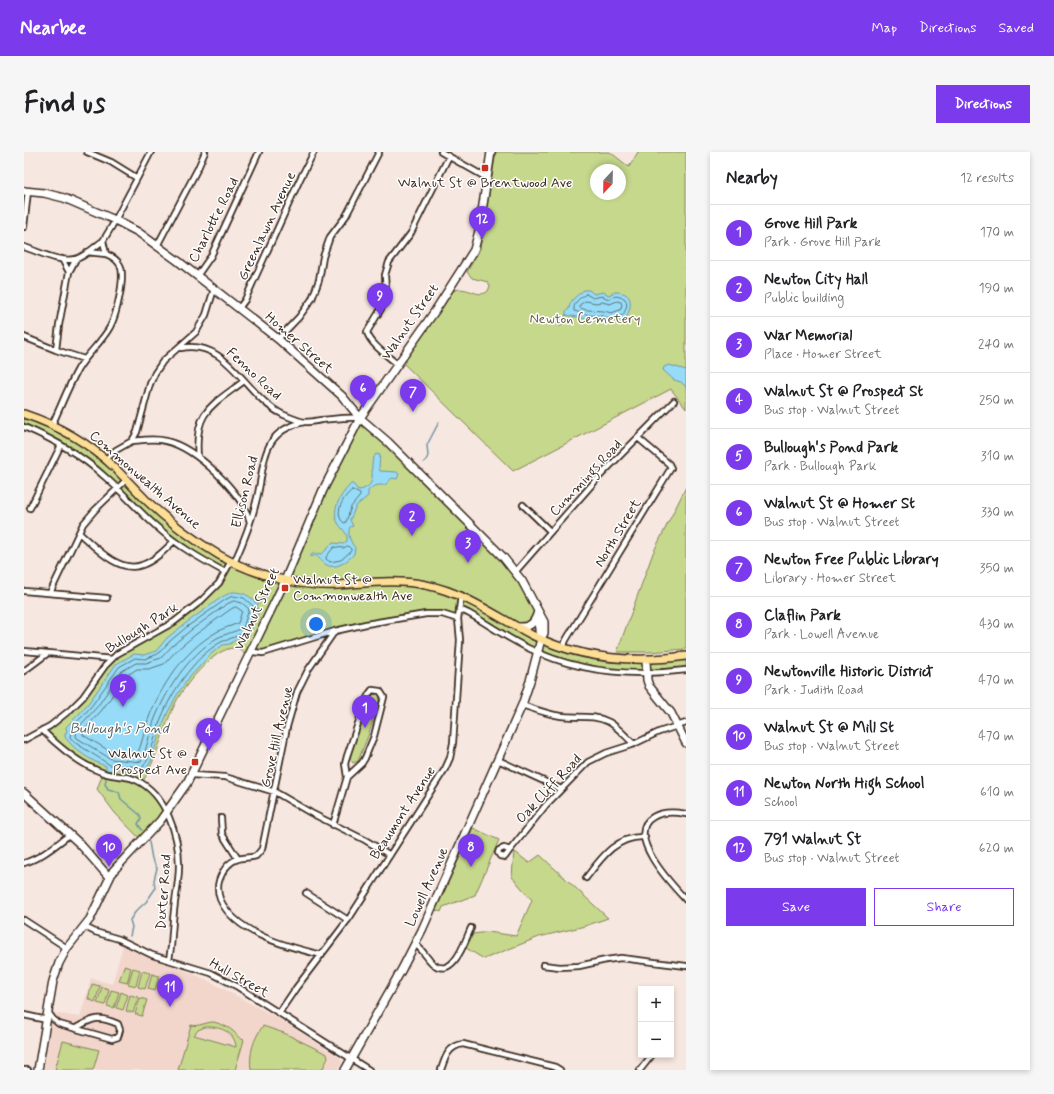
<!DOCTYPE html>
<meta charset="utf-8">
<style>
:root{--surface:#fff;--page:#f6f6f6;--text:#202124;--muted:#757577;--line:#e0e0e0;--accent:#7c3aed}
body{margin:0;font-family:Mynerve,sans-serif;background:var(--page);color:var(--text)}
.controls{position:absolute;right:12px;bottom:12px;display:grid;overflow:hidden;border-radius:0px;box-shadow:0 2px 6px #0003}
.controls button{width:36px;height:36px;display:grid;place-items:center;padding:0;border:0;border-bottom:1px solid var(--line);background:var(--surface);color:var(--text);font:20px sans-serif}
.compass{position:absolute;left:566px;top:12px;width:36px;height:36px;border-radius:50%;background:var(--surface);box-shadow:0 2px 6px #0003;rotate:202deg}
.you{position:absolute;left:292px;top:472px;width:14px;height:14px;margin:-10px;border:3px solid #fff;border-radius:50%;background:#1a73e8;box-shadow:0 0 0 6px #1a73e833}
.badge{display:grid;place-items:center;width:26px;height:26px;border-radius:50%;background:var(--accent);color:#fff;font-size:13px;font-weight:700}
.pin{position:absolute;translate:-50% -33px;filter:drop-shadow(0 1px 2px #0008)}
.pin::after{content:'';position:absolute;top:21px;width:14px;height:12px;background:inherit;clip-path:polygon(0 0,100% 0,50% 100%)}
.list{margin:0;padding:0;list-style:none}
h2{display:flex;justify-content:space-between;align-items:center;height:52px;margin:0;padding:0 16px;font-size:17px}
h2 small{font-size:13px;font-weight:400;color:var(--muted)}
.list li{display:grid;grid-template-columns:26px 1fr auto;gap:12px;align-items:center;box-sizing:border-box;height:56px;padding:0 16px;border-top:1px solid var(--line)}
.list b{display:block;font-size:15px;white-space:nowrap}
.list p{margin:0;font-size:13px;white-space:nowrap;color:var(--muted)}
.list em{font-size:13px;font-style:normal;color:var(--muted)}
.actions{display:flex;gap:8px;padding:12px 16px}
.actions a{flex:1;padding:9px 0;border:1px solid var(--accent);border-radius:0px;text-align:center;font-size:14px;color:var(--accent)}
.actions .main{background:var(--accent);color:#fff}
.map{position:relative;flex:none;width:662px;height:918px;overflow:hidden;border-radius:0px}
header{display:flex;align-items:center;gap:24px;box-sizing:border-box;height:56px;padding:0 20px;background:var(--accent);color:#fff}
header strong{font-size:19px}
nav{display:flex;gap:22px;margin-inline-start:auto;font-size:14px}
.intro{display:flex;align-items:center;justify-content:space-between;box-sizing:border-box;height:96px;padding:0 24px}
h1{margin:0;font-size:28px}
.button{padding:10px 18px;border-radius:0px;background:var(--accent);color:#fff;font-size:14px;font-weight:700}
main{display:flex;gap:24px;padding:0 24px}
aside{flex:1;background:var(--surface);border-radius:0px;box-shadow:0 2px 6px #0003}
.map>svg:first-child{display:block}
.built{fill:#f2d6cc}
.green{fill:#c6d88c;stroke:#808155;fill-rule:evenodd}
.water{fill:#96dcf8;stroke:#7295a1}
.lines{fill:none;stroke-linecap:round;stroke-linejoin:round}
.shore{stroke:#5f7175;stroke-width:1}
.stream{stroke:#7295a1;stroke-width:1.5}
.street-casing{stroke:#3b2a1e;stroke-width:8}
.secondary-casing{stroke:#3b2a1e;stroke-width:10}
.primary-casing{stroke:#3b2a1e;stroke-width:10}
.street{stroke:#fff;stroke-width:4.5}
.secondary{stroke:#fff;stroke-width:7}
.primary{stroke:#fcde96;stroke-width:7}
.poi-dot{fill:#c8321e;stroke:#fff;stroke-width:1.5}
.labels{text-anchor:middle;dominant-baseline:central;stroke-width:3;stroke-linejoin:round;paint-order:stroke}
.poi-label{font-size:14px;fill:#3b2a1e;stroke:#fff}
.street-label{font-size:14px;fill:#3b2a1e;stroke:#fff}
.park-label{font-size:14px;fill:#655e3f;stroke:#fff}
.water-label{font-size:15px;font-style:italic;fill:#565f5f;stroke:#fff}
</style>
<header>
<strong>Nearbee</strong>
<nav><a>Map</a><a>Directions</a><a>Saved</a></nav>
</header>
<div class="intro"><h1>Find us</h1><a class="button">Directions</a></div>
<main>
<div class="map">
<svg width="662" height="918" viewBox="0 0 662 918">
<rect width="100%" height="100%" fill="#f7e7e1"/>
<filter id="ink" filterUnits="userSpaceOnUse"><feTurbulence type="fractalNoise" baseFrequency=".025" numOctaves="2"/><feDisplacementMap in="SourceGraphic" scale="8" xChannelSelector="R" yChannelSelector="G"/><feConvolveMatrix kernelMatrix="1 2 1 2 8 2 1 2 1" color-interpolation-filters="sRGB"/></filter>
<g filter="url(#ink)">
<path class="built" d="M99,793L127,807L148,813L183,828L254,866L316,906L318,910L314,918H20L29,861L56,865L67,826L88,832Z"/>
<path class="green" d="M472,0H586L605,15L614,0H662V257L647,237L489,319L379,211L429,139C443,132 454,148 464,139L466,134L464,130L448,126L443,120L456,97ZM572,18H596V42H572Z
M0,262L57,290L121,347L196,403L261,428L336,266L498,429L513,465L495,476L570,504H662V518L648,519L575,518L514,500L436,458L434,467L410,462L342,472L239,501L228,500L225,506C220,503 219,499 214,496C203,495 194,501 186,508C172,520 158,537 150,554C138,579 133,607 118,631L126,638L143,661L118,689L91,661L73,637L79,621L62,613L18,578L46,558L90,505L128,483L177,449L201,420L150,389L93,336L51,301L0,275Z
M662,335V497L626,500H593L629,401Z
M351,540L354,541L356,545L344,584L334,609L329,611L326,607C329,593 340,549 351,540Z
M449,676L475,688L451,743L419,755L417,760L412,758Z
M490,699L505,711L516,703L584,766L561,774L515,785L460,807L442,796L449,782L464,780L492,784L508,748L488,725Z
M100,814L107,816L103,831L95,829Z
M109,816L116,818L112,834L104,832Z
M118,819L126,821L121,837L114,835Z
M128,822L135,824L131,839L124,837Z
M68,832L76,834L71,850L64,847Z
M78,835L85,837L81,853L73,851Z
M87,838L95,840L90,856L83,854Z
M97,840L104,843L99,858L92,856Z
M106,843L114,845L109,861L102,859Z
M116,846L123,848L118,864L111,862Z
M190,870C197,872 205,875 210,880C214,884 214,886 220,888L211,918H154L167,873C174,875 182,870 190,870ZM181,875C194,874 211,879 212,895L170,883L174,878Z
M239,874L260,881L303,902L304,906L298,918H227C225,902 229,887 239,874Z
M39,889L75,898L69,918H31Z"/>
<path class="water" d="M560,138H565L570,142L579,140L585,143L591,140C609,140 609,152 602,166L587,171L579,168L564,167L542,163V159L545,157C546,147 553,144 560,138Z
M645,213L662,218V235L657,230L650,228L639,218L640,215Z
M352,302L356,303L355,316L356,319L373,320L375,322L373,327L368,326L361,333C353,333 349,333 344,339V344L332,354L326,368L329,374L326,375C323,382 326,389 331,396L330,402C324,409 311,419 301,412C298,410 295,406 292,403L287,405V403L291,401L298,402L309,391L319,392L323,389C324,380 318,378 314,371C306,358 318,341 327,332H329L333,337L336,338C358,332 341,316 352,302Z
M208,440C218,440 226,443 232,451L241,444L242,445L233,453L234,462L225,483L211,488L206,492L199,493L188,501L164,527L153,543L144,560L138,574L127,609L122,618L116,620L89,616L86,619L82,618V614C68,610 49,597 41,585V581L43,580L42,575L56,561L66,549L92,512L110,502L120,503L132,499L143,486L162,471L198,445Z"/>
<g class="lines">
<path class="shore" d="M562,142L569,146L578,144L585,147L592,144L600,146C605,151 602,157 599,163L587,167L579,164L565,163L550,159C549,150 555,147 562,142Z
M562,149L572,151L578,150L586,152L593,149L597,150L598,153L596,158L587,161C577,157 566,160 556,156V153Z
M328,338L336,342V344L327,355L322,370L320,371C309,362 319,345 328,338Z
M324,394L327,397V399L317,408L306,410L302,407V405L310,395L319,396Z
M209,444L220,446L229,454L230,461L222,480C217,482 211,485 205,487C203,489 200,488 197,490C170,505 145,543 135,572C130,584 128,604 119,615L116,616L107,614L86,613L50,590L46,585L47,580V575L59,564L69,552L95,515L111,506L121,507L134,502L146,489L164,474L201,448Z
M210,449L218,451L225,457L219,476C210,480 201,482 193,486C164,504 142,538 130,569C125,582 123,597 117,610L87,607L53,586L52,584L53,577L73,555L98,519L112,511H122L137,506L149,493L167,478L203,452Z
M212,455L218,459L214,471C206,475 198,476 191,481C160,499 136,535 124,568C120,579 118,592 113,603L89,601L59,583V579L78,558L102,524L113,517H125L140,512L153,498L171,483L207,457Z"/>
<path class="stream" d="M536,174L542,163
M400,310L402,308L404,304L403,293L415,270
M82,627L81,632L84,637L95,640L97,647L116,663L117,667L114,672L118,678
M106,784L108,775L106,768L112,759L122,750L131,737L130,728L133,716L128,707L125,690"/>
<g class="street-casing">
<path id="street" d="M63,0L87,10L113,26
M417,0L463,26
M0,75L4,39
M133,94L174,16L181,0
M0,95C16,100 35,111 52,107C62,104 71,94 79,89
M63,100L82,102
M38,107L45,120
M173,124L187,104L235,0
M215,156L221,148L276,27L290,0
M0,185L32,198L60,207
M254,187L275,165L288,147L295,128L299,105L306,85L322,64L355,0
M157,196C205,187 221,244 258,262C265,265 274,269 281,270C286,270 292,269 297,268C310,267 323,265 336,266
M32,198L35,173L45,120L52,107
M373,212C364,204 346,192 343,180L360,152L362,140L361,123L365,110L387,81L425,4
M28,273C37,254 44,235 54,217C63,202 77,191 86,175C92,164 102,125 96,113C93,107 87,104 82,102L79,89L88,74L127,0
M0,275C29,287 57,303 80,324C99,340 114,359 133,375C154,394 177,407 201,420
M108,289C119,288 130,286 142,289C172,296 218,340 226,370
M174,305C170,259 187,254 220,229
M81,308L92,298L108,289L113,280L126,232L131,221L139,209L172,180L182,163L190,137
M499,353L526,379
M6,356L37,293
M55,381C70,394 95,422 118,413C130,409 141,398 150,389
M210,411C219,391 227,371 232,350C242,314 234,280 280,270
M492,419L572,328L650,249
M0,439L83,446
M26,441L59,372L71,358L102,328
M435,457L444,461C464,472 483,486 504,496C553,520 608,525 662,518
M539,496L542,488L647,316L645,312L614,286
M0,499L24,501
M228,500L239,501L311,479L342,472L402,462H418L434,467
M0,519L24,501L88,507
M498,553C510,557 523,562 537,564C553,566 569,562 585,570C594,575 602,585 610,592
M18,578C36,596 56,613 80,621C90,625 102,623 112,628C142,642 155,683 155,714C155,726 153,738 151,750C149,765 148,780 147,795L145,808
M0,588L26,574L46,558L59,545L81,514L93,502L150,470L177,449L195,431L207,409
M474,608L537,637
M168,623L201,625L251,640L287,661L341,688L366,703
M662,662C651,660 639,659 629,665C599,682 649,734 662,748
M197,666L198,682L214,707
M309,673L323,625L338,611L341,606L350,584L360,545L356,539L348,538L345,542L342,548L323,604L321,612L323,625
M486,698L481,705L476,704L474,701L475,698L480,696L486,698L522,653L564,610L582,601L610,592L635,580L662,571
M0,711C17,706 32,693 45,683
M562,726C577,706 593,683 621,685
M282,741L324,768
M0,768L43,796
M61,775L71,780L95,787L128,803L187,821L214,835L345,918
M391,792C398,797 402,805 408,811C429,829 441,789 447,776
M298,803C265,795 211,782 196,747C194,741 193,736 195,729C198,720 204,710 214,707C220,705 227,706 232,704L238,697L263,575L273,540L284,518L311,479
M519,813L536,815L555,814L582,808L597,806L662,814
M24,860L29,867L35,872L88,887L94,885L96,878L94,872C75,864 70,865 52,876
M255,861L272,836L326,765L421,617L426,606L429,591L436,488L434,467L437,443
M0,863L23,868
M0,918H4
M417,918C421,906 424,894 439,892L531,915L536,918
M616,918L628,903"/>
</g>
<g class="secondary-casing">
<path id="secondary" d="M0,39L20,41L40,46L91,68L114,80L154,109L254,187L318,244L336,266L364,290L479,405L498,429L520,470V481L517,487L506,529L498,553L398,778L378,817L321,918
M516,464C514,472 514,479 517,487
M494,475C506,476 511,471 514,459
M622,507L623,528L625,534L647,561L662,591
M0,641L56,692L85,725
M14,918L29,829L35,811L43,796L66,767L89,719L136,669L163,631L259,433L299,338L336,266L411,159L450,98L455,79L467,0"/>
</g>
<g class="primary-casing">
<path id="primary" d="M0,262C33,273 66,292 91,316C101,326 111,337 122,348C144,369 168,387 195,403C230,423 274,435 314,433C344,431 373,427 402,433C442,441 473,465 508,483C556,507 610,511 662,504"/>
</g>
<use href="#street" class="street"/>
<use href="#secondary" class="secondary"/>
<use href="#primary" class="primary"/>
</g>
</g>
<g class="poi-dot">
<rect x="457" y="12" width="8" height="8" rx="2"/>
<rect x="257" y="432" width="8" height="8" rx="2"/>
<rect x="167" y="606" width="8" height="8" rx="2"/>
</g>
<g class="labels">
<g class="poi-label">
<text x="461" y="31">Walnut St @ Brentwood Ave</text>
<text x="269" y="428" text-anchor="start">Walnut St @<tspan x="269" dy="16">Commonwealth Ave</tspan></text>
<text x="163" y="602" text-anchor="end">Walnut St @<tspan x="163" dy="16">Prospect Ave</tspan></text>
</g>
<g class="street-label">
<text transform="translate(190 68) rotate(-63)">Charlotte Road</text>
<text transform="translate(243 74) rotate(-65)">Greenlawn Avenue</text>
<text transform="translate(386 170) rotate(-55)">Walnut Street</text>
<text transform="translate(275 191) rotate(41)">Homer Street</text>
<text transform="translate(230 222) rotate(43)">Fenno Road</text>
<text transform="translate(562 326) rotate(-47)">Cummings Road</text>
<text transform="translate(121 328) rotate(41)">Commonwealth Avenue</text>
<text transform="translate(221 340) rotate(-76)">Ellison Road</text>
<text transform="translate(594 381) rotate(-59)">North Street</text>
<text transform="translate(233 457) rotate(-65)">Walnut Street</text>
<text transform="translate(118 476) rotate(-32)">Bullough Park</text>
<text transform="translate(253 585) rotate(-77)">Grove Hill Avenue</text>
<text transform="translate(525 637) rotate(-47)">Oak Cliff Road</text>
<text transform="translate(379 661) rotate(-57)">Beaumont Avenue</text>
<text transform="translate(403 735) rotate(-66)">Lowell Avenue</text>
<text transform="translate(140 740) rotate(-86)">Dexter Road</text>
<text transform="translate(215 826) rotate(29)">Hull Street</text>
</g>
<g class="park-label">
<text x="561" y="167">Newton Cemetery</text>
</g>
<g class="water-label">
<text x="95" y="577">Bullough's Pond</text>
</g>
</g>
</svg>
<div class="controls">
<button>+</button>
<button>−</button>
</div>
<svg class="compass" viewBox="-18 -18 36 36"><path d="M0-13l5 13h-10z" fill="#e53935"/><path d="M0 13l5-13h-10z" fill="#757577"/></svg>
<div class="you"></div>
<div class="pin badge" style="left:341px;top:576px">1</div>
<div class="pin badge" style="left:388px;top:384px">2</div>
<div class="pin badge" style="left:444px;top:411px">3</div>
<div class="pin badge" style="left:185px;top:599px">4</div>
<div class="pin badge" style="left:99px;top:555px">5</div>
<div class="pin badge" style="left:339px;top:256px">6</div>
<div class="pin badge" style="left:389px;top:260px">7</div>
<div class="pin badge" style="left:447px;top:715px">8</div>
<div class="pin badge" style="left:356px;top:164px">9</div>
<div class="pin badge" style="left:85px;top:715px">10</div>
<div class="pin badge" style="left:146px;top:855px">11</div>
<div class="pin badge" style="left:458px;top:87px">12</div>
</div>
<aside>
<h2>Nearby<small>12 results</small></h2>
<ul class="list">
<li><span class="badge">1</span><div><b>Grove Hill Park</b><p>Park · Grove Hill Park</p></div><em>170 m</em></li>
<li><span class="badge">2</span><div><b>Newton City Hall</b><p>Public building</p></div><em>190 m</em></li>
<li><span class="badge">3</span><div><b>War Memorial</b><p>Place · Homer Street</p></div><em>240 m</em></li>
<li><span class="badge">4</span><div><b>Walnut St @ Prospect St</b><p>Bus stop · Walnut Street</p></div><em>250 m</em></li>
<li><span class="badge">5</span><div><b>Bullough's Pond Park</b><p>Park · Bullough Park</p></div><em>310 m</em></li>
<li><span class="badge">6</span><div><b>Walnut St @ Homer St</b><p>Bus stop · Walnut Street</p></div><em>330 m</em></li>
<li><span class="badge">7</span><div><b>Newton Free Public Library</b><p>Library · Homer Street</p></div><em>350 m</em></li>
<li><span class="badge">8</span><div><b>Claflin Park</b><p>Park · Lowell Avenue</p></div><em>430 m</em></li>
<li><span class="badge">9</span><div><b>Newtonville Historic District</b><p>Park · Judith Road</p></div><em>470 m</em></li>
<li><span class="badge">10</span><div><b>Walnut St @ Mill St</b><p>Bus stop · Walnut Street</p></div><em>470 m</em></li>
<li><span class="badge">11</span><div><b>Newton North High School</b><p>School</p></div><em>610 m</em></li>
<li><span class="badge">12</span><div><b>791 Walnut St</b><p>Bus stop · Walnut Street</p></div><em>620 m</em></li>
</ul>
<div class="actions"><a class="main">Save</a><a>Share</a></div>
</aside>
</main>
